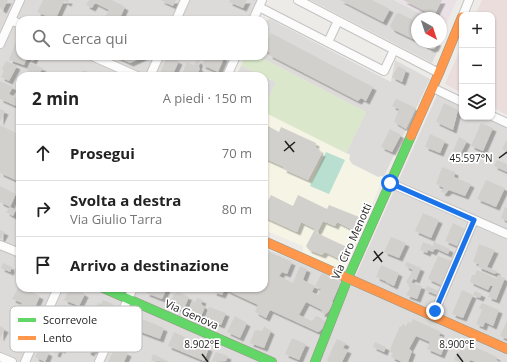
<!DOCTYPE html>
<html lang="it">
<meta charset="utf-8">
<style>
:root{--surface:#fff;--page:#f2f2f2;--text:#222;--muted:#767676;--line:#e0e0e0}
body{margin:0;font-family:"Open Sans",sans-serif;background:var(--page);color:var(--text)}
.controls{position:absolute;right:12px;top:12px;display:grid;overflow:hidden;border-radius:8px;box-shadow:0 1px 3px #0004}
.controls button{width:36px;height:36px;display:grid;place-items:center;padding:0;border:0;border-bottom:1px solid var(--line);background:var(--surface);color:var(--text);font:20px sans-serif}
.compass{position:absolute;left:411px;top:12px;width:36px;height:36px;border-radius:50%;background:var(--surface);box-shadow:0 1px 3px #0004;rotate:141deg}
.stop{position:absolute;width:12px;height:12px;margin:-9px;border:3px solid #1a73e8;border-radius:50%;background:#fff}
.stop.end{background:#1a73e8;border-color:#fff;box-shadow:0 1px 4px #0008}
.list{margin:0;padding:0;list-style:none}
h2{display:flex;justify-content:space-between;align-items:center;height:52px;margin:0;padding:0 16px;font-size:17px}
h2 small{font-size:13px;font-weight:400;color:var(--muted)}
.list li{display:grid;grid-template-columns:26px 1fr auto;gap:12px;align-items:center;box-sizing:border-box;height:56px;padding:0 16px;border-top:1px solid var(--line)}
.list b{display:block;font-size:15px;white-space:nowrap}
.list p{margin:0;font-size:13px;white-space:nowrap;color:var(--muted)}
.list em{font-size:13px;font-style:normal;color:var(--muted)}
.icon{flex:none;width:22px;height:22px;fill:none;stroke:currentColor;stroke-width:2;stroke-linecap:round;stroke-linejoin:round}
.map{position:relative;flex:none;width:507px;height:362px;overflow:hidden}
.search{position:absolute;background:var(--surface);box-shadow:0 1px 3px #0004;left:16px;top:16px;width:252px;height:44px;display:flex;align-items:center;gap:10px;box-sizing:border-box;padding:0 14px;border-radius:12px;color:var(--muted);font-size:15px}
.panel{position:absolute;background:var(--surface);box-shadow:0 1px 3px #0004;left:16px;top:72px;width:252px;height:220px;border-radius:12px}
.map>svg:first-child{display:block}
.residential{fill:#dcdbd9}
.commercial{fill:#eadddb}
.industrial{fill:#eae1e6}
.education{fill:#f5f4e5}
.grass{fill:#dae7ca}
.pitch{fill:#b8dfcf}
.parking{fill:#dddcdb}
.building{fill:#d2d0cd;filter:url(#shadow)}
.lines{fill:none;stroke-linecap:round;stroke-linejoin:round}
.street-casing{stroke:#c4c3c2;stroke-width:10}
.fast-casing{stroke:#949582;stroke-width:10}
.slow-casing{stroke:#949582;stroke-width:10}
.street{stroke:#fcfcfc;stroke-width:8}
.fast{stroke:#63d668;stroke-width:9}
.slow{stroke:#ff974d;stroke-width:9}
.route{stroke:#1a73e8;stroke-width:5}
.ticks{fill:none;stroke:#1f1f1f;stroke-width:1.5}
.labels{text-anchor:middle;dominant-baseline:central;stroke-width:3.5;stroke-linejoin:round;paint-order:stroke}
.street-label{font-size:11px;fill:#1f1f1f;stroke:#fff}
.key{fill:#fff;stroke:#bcbcbc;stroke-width:1}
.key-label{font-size:11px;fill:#1f1f1f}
.ticks-label{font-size:10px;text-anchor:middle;fill:#1f1f1f;stroke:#fff;stroke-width:3.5;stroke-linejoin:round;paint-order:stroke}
</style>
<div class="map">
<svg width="507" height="362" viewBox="0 0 507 362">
<defs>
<filter id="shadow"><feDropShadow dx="3.5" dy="3.5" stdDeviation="0" flood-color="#0004"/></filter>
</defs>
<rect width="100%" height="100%" fill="#edebe8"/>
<path class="residential" d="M0,0H257L248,20H20V56H232L223,76H20V288H264V248L352,284L437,95L462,107V117H483L507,128V362H0Z
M310,0H394L429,18H417V42H441V24L445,26L447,30L432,63Z
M270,19L391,82L395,60L430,79L384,176L378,177L352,164L349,159L350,155L346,153L366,112L258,56H264V21Z"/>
<path class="commercial" d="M482,0H507V115L492,107V15H475Z
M462,45V93L445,84Z"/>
<path class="industrial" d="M394,0H457L445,26L441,24V18H429Z"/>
<path class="education" d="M264,112L350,155L349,159L352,164L378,177L384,176L346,267L341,271L303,253V246L264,230Z"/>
<path class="grass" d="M245,56H258L366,112L346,153L264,112V108L276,82L241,66Z"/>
<path class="pitch" d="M326,152L345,160L329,194L310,186Z"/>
<path class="parking" d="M241,66L263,76H236Z
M264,77L276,82L264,108Z"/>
<path class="building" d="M0,0H8L3,10L0,8Z
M43,0H69L68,3L64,1L55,20L37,12Z
M89,0H112L125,7L119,20H103L109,10L95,3L92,8L86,5Z
M160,0H176L173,6Z
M230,0H247L243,8L229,2Z
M340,0H372L390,9L383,22Z
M403,0H442L434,16Z
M399,13L417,22V41L392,29L390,26L396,14Z
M271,33L373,87L366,101L361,98L358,101L269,55L270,53L264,50V48Z
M16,41L20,43V56H35L33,61L27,58L24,65L9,60Z
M418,42H438L435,48L431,49Z
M115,56H145L130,63Z
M167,56L179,61L172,76H159Z
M206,56H221L224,58L218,72L202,65Z
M197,60L200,61L198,67L200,68L198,73L197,72L195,76H181L187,62L194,65Z
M6,61L17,66L9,81L1,77L4,71L2,69Z
M30,63L43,68L38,75L34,73L32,76L28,75L29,72L27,70Z
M398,66L406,70L402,82L392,77Z
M83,70L99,76H80Z
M0,81L13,87L9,94L20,100L16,106L0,99Z
M396,99L416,108L406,129L394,122L399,109L392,106Z
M444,103L458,110L453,130L436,122Z
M0,109L5,111L0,122Z
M481,123L493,128L483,151L471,146Z
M0,125L20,135L17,142L20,144V182L0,173Z
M268,126L279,132L281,127L316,143L315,147L320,150L319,152L322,153L308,180L283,169L284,167L264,158V135Z
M390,129L401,135L392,152L381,147Z
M430,134L445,141L440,153L425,147Z
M459,137L467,141L461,153L453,151Z
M507,139V152L502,149Z
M497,160L507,164V172L494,166Z
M442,167L455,172L454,177L471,184L465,196L449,190L445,193L441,192L444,188L436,184Z
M486,180L505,188L496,207L477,199Z
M0,186L16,194L10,207L0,202Z
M271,195L293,206L298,195L327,209L329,205L359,217L353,230L337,222L335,226L323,221L317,233L347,247L342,260L325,252L322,255L309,250L306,246L315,229L301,222L297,232L264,217V209Z
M10,207L16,210L13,216L6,212Z
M505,207L507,208V221L501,218Z
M423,213L439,220L431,238L415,231Z
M453,223L465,229L457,246L445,241Z
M0,230L5,232L1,239H0Z
M391,237L406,243L399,258L384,252Z
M423,242L433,246L434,242L450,249L448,254L435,248L433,252L428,250L427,253L420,250Z
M479,244L495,250L487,267L497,271L495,274L478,267L479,264L473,262Z
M269,252L292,262L287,274L282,272L279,276L293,283L300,266L307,269L303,280L315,286L312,292L318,295L321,289L315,286L322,273L341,282L332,302L334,303L328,312L325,314L321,313L322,310L306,302L299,315L312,321L316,316L321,318L325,322L323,328L320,331L318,332L270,310L266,318L255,312L258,305L230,292L225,289L222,295L213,292L215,288H264V263Z
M438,256L452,261L441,285L428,279Z
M20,259V274L14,271Z
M407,262L421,268L416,280L412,278L410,282L422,286L417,299L406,295L410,288L408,286L409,285L406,282L413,270L405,266Z
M3,263L12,267L10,272L1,268Z
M381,265L399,273L394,286L386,282L385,281L376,277Z
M477,270L497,279L498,275L505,278L496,300L488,297L493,286H490L488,290L470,282L472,275H475Z
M19,286H20V288H24L40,296L28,323L14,317L22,303L12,299Z
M427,286L439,291L437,295L425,290Z
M149,288H167L162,299L146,293Z
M76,289L85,294L79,306L64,300L69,290L74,293Z
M462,290L473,295L463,318L452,314Z
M475,291L482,294L480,298L473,295Z
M178,292L189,297L183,311L169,305L174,294Z
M197,298L203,300L201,304L205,307L199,321L190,318L191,314L187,313L192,301L195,302Z
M103,300L113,304L110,310L111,312L107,323L109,325L98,352L92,350L91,353L87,351L88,347L83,345L88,335L94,333L97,328L99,329L100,325L95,323L97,318L84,313L87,307L92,310V312L95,313L98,309L96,307L98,303L101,304Z
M482,303L499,310L493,326L485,322L483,327L476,324L482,310L479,308Z
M58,305L65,308L63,314L64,315L61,325L58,323L57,328L50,325Z
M209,307L226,313L221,325L213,322L212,326L203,323Z
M130,314L164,328L160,339L125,326Z
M235,316L247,323L240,338L227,332Z
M413,319L441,332L439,336L443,337L441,341L446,343L441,355L427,349L430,342L416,336L409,349L412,351L408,362H402L391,357L393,353L390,352L391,349H390L400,326L401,327L403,324L406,326L408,322L411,323Z
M507,321V339L500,336Z
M0,326L5,329L0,338Z
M264,326L271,331L264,348L250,343L255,330L262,331Z
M174,332L209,348L204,361L168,346Z
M49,334L66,341L62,350L59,349L57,354L54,353L56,348L45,343Z
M292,338L306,344L299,360L285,354Z
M337,339L346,343L343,348L348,350L342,362H328L327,360Z
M375,342L386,347L384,352L373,347Z
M471,345L497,357L496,360L500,362H476L470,360L469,362H458L454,360L457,352H459L461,349L464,351L466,347L469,349Z
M115,347L128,353L124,362H108Z
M40,348L49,353L45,362L35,357Z
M216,352L228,356L226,361L211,362Z
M153,354L170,362L151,361Z"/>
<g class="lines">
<g class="street-casing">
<path id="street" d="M298,0L439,73
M259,7L384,71L394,50
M463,15L469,0
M11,20L20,24
M176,20L185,0
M253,20L262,0
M328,42L338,21
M0,44L20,0
M92,56L137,76
M150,76L159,56
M227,76L236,56
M433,88L462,102
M492,116L507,123
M390,183L507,234
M0,245L20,253
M433,316L474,220
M0,357L12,362
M25,362L58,288
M99,362L133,288"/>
</g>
<g class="fast-casing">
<path id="fast" d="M103,288L272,362
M315,362L348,278L411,136"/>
</g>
<g class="slow-casing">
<path id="slow" d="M411,136L439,73L462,17
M264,241L507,349"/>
</g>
<use href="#street" class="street"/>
<use href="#fast" class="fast"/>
<use href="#slow" class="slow"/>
</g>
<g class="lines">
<path class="route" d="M390,183L474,220L435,311"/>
</g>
<path class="ticks" d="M285,141L294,152M284,151L295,142M499,158L507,152M374,251L382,262M373,261L383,252M202,354L208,362M457,354L463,362"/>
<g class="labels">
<g class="street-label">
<text transform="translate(351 241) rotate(-66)">Via Ciro Menotti</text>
<text transform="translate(192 314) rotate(24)">Via Genova</text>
</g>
</g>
<rect x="10" y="306" width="132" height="46" rx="6" class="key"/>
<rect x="18" y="318" width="18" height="4" fill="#63d668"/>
<rect x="18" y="336" width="18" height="4" fill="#ff974d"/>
<g class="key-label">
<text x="43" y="324">Scorrevole</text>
<text x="43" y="342">Lento</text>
</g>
<g class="ticks-label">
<text x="471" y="162">45.597°N</text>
<text x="202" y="348">8.902°E</text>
<text x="457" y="348">8.900°E</text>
</g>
</svg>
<div class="controls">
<button>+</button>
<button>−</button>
<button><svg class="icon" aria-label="layers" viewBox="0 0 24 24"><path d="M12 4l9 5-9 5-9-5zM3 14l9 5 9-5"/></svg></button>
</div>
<svg class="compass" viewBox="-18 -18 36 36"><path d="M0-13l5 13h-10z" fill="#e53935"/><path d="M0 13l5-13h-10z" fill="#767676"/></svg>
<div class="stop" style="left:390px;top:183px"></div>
<div class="stop end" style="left:435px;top:311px"></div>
<div class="search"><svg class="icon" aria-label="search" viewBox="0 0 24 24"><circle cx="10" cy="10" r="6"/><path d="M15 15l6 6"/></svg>Cerca qui</div>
<section class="panel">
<h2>2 min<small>A piedi · 150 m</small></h2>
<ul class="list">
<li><svg class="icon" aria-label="ahead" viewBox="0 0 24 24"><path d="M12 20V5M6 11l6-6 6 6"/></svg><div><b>Prosegui</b></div><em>70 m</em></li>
<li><svg class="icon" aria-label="right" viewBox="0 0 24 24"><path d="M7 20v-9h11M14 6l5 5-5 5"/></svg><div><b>Svolta a destra</b><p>Via Giulio Tarra</p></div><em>80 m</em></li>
<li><svg class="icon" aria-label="arrive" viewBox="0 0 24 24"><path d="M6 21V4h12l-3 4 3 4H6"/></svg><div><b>Arrivo a destinazione</b></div></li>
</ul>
</section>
</div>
